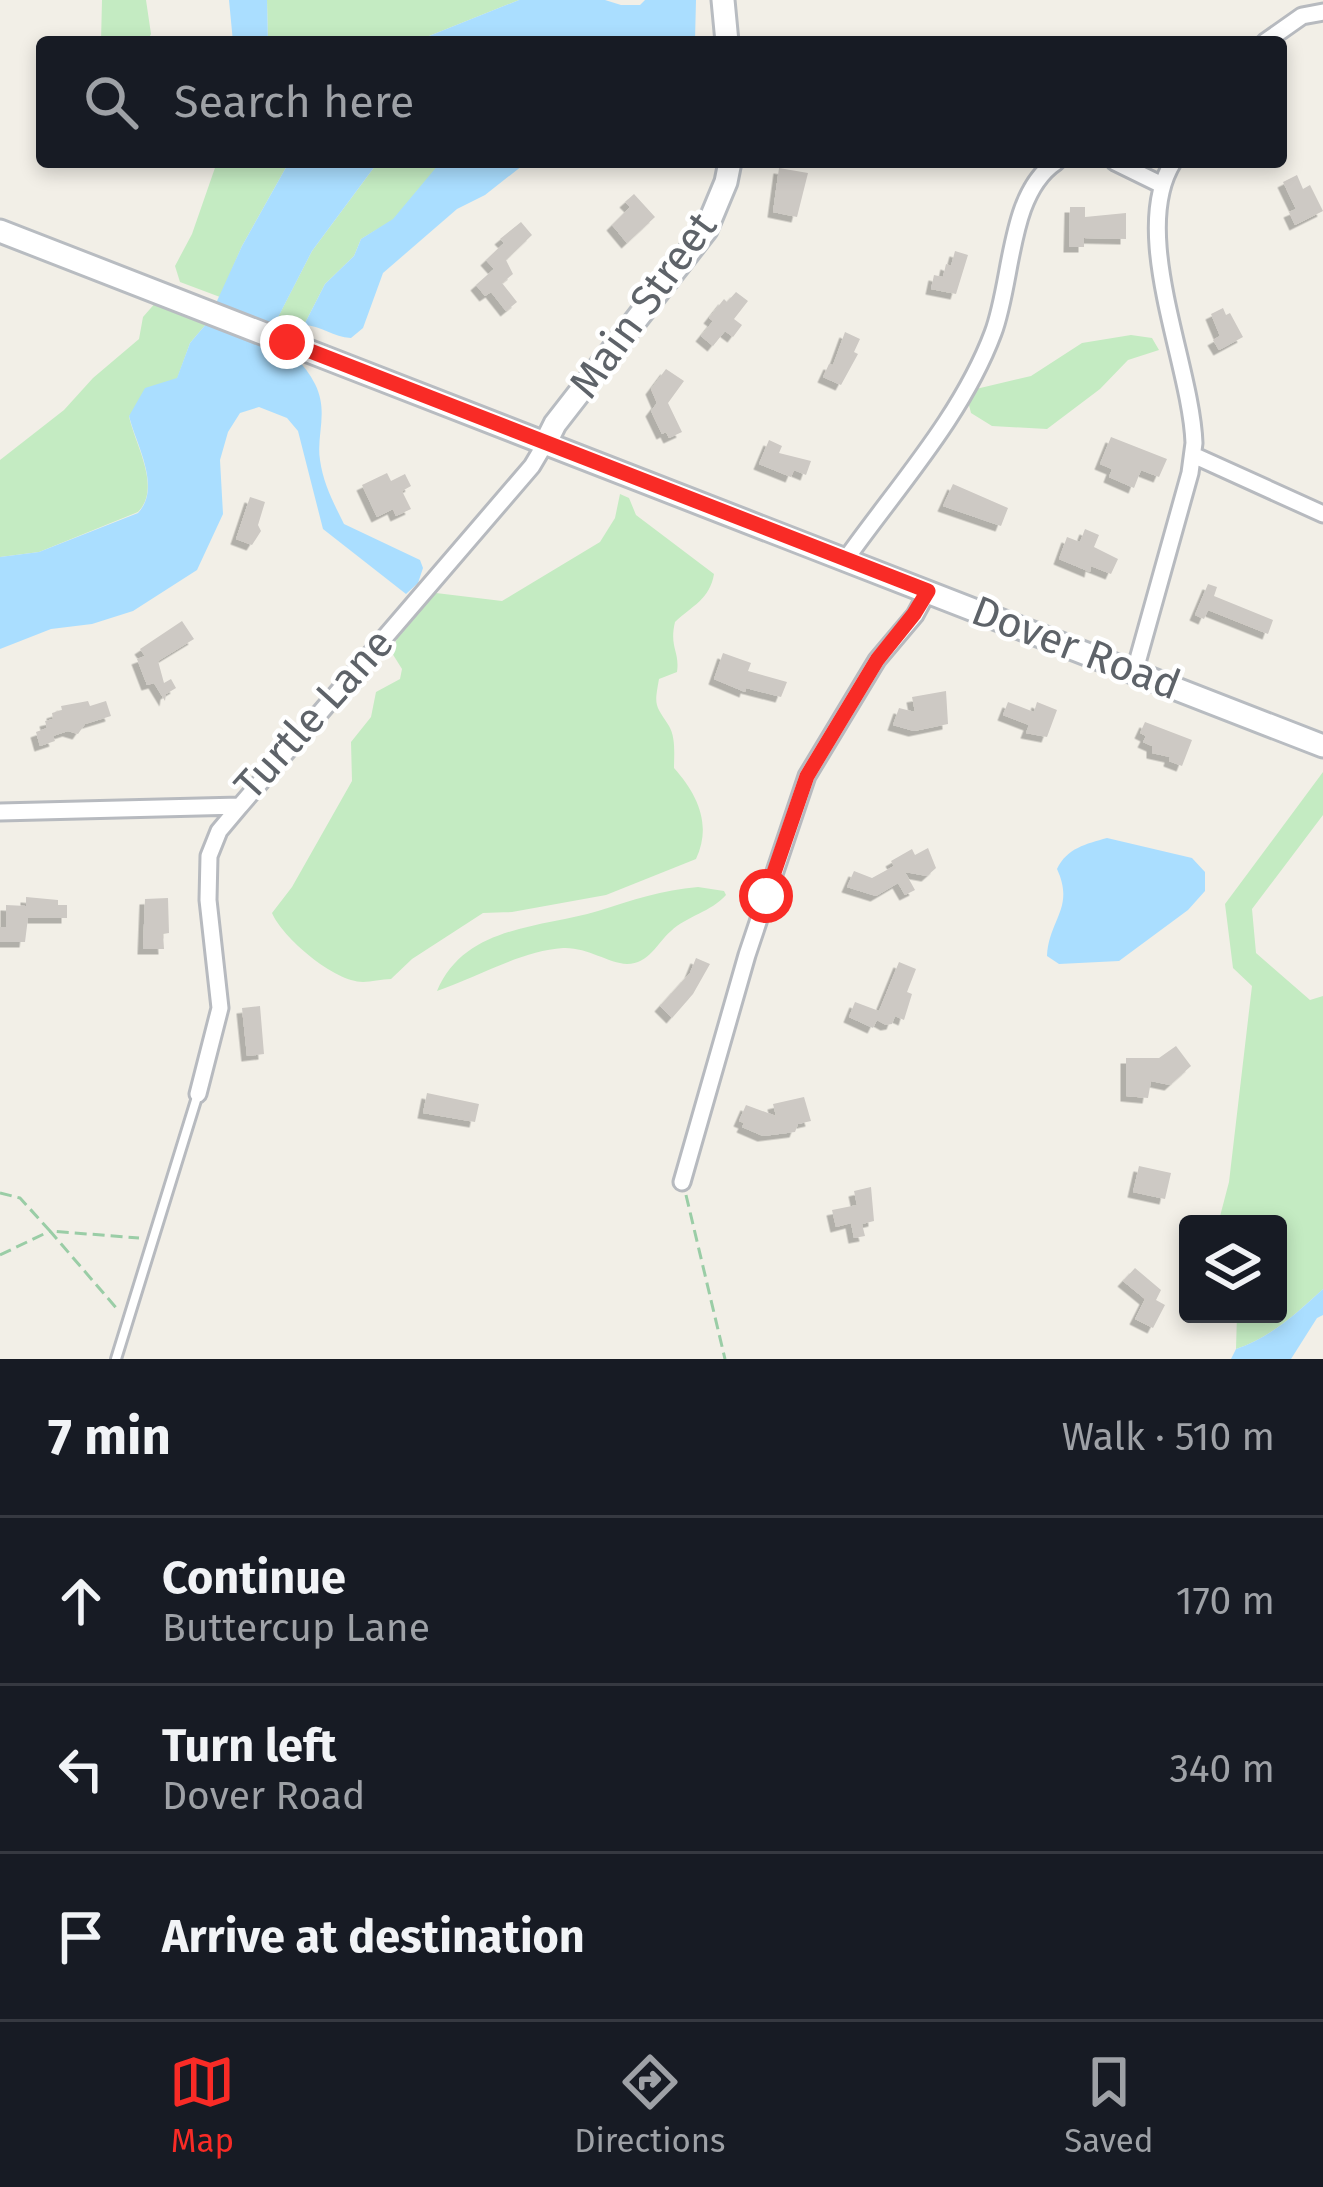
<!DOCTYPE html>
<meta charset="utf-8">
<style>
:root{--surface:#171b24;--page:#20242c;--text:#f1f3f6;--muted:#9ea1a6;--line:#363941;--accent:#f92b26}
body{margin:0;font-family:"Fira Sans",sans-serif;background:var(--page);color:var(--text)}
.controls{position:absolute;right:36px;bottom:36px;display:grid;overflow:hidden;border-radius:12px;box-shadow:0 6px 18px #0003}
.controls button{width:108px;height:108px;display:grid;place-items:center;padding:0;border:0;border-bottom:3px solid var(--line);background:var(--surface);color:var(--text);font:60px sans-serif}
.stop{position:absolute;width:36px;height:36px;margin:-27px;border:9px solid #f92b26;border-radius:50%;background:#fff}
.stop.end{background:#f92b26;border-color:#fff;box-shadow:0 3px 12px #0008}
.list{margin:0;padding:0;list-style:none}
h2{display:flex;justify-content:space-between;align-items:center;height:156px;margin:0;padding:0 48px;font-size:51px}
h2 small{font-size:39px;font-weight:400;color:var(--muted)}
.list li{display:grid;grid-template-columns:78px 1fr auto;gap:36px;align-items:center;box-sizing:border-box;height:168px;padding:0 48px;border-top:3px solid var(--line)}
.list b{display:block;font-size:45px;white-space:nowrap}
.list p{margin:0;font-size:39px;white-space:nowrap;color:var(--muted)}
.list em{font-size:39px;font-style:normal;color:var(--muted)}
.icon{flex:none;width:66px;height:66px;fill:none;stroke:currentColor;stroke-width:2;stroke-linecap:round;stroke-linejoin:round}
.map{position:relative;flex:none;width:1323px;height:1359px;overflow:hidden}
.search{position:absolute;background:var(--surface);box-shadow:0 6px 18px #0003;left:36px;right:36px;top:36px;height:132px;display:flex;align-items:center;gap:30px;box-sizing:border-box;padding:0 42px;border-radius:12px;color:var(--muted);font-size:45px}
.sheet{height:660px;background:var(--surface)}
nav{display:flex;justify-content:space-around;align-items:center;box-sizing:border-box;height:168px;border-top:3px solid var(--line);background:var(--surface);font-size:33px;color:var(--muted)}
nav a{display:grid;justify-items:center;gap:6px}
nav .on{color:var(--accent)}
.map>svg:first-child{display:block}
.green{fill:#c4ebc2}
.water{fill:#aadeff}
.building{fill:#cdc9c4;filter:url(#shadow)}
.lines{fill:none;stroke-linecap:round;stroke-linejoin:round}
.lane-casing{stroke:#b7babf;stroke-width:14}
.street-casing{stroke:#b7babf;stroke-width:21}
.secondary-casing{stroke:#b8bcc1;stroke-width:27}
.path{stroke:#9acda6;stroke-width:3;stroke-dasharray:12 6;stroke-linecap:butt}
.lane{stroke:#fff;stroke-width:8}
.street{stroke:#fff;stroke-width:15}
.secondary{stroke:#fff;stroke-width:21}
.route{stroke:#f92b26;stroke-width:15}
.labels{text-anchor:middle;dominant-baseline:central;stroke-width:9;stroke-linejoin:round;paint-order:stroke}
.street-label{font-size:42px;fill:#5e6369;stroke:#fff}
</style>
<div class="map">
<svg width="1323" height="1359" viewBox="0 0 1323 1359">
<defs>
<filter id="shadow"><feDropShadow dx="-5.5" dy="5.5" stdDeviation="0" flood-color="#0004"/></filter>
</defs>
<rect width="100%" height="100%" fill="#f2efe7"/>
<path class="green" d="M102,0H146L151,34L147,42H101Z
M267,0H519L414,42H268Z
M217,162H289L242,246L220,297L180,282L175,266L192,234Z
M378,162H442L393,220L361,239L354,256L325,284L304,325L277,319L312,251Z
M157,301L207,323L190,343L177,379L162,385L129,416C135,445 162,487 138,512L39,552L0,557V460L64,410L93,378L139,339L143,317Z
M1131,335L1152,338L1159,350L1128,360L1100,389L1047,429L992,426L971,413L969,405L976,389L1031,376L1082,343Z
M620,494L629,498L636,515L714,574C710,599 692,606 675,622C669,648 680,651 677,672L659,679C654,707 655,704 669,726C676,738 674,755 674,768C698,795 712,825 696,859L606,895L512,912L483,913L412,959L391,979C382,979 371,982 363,982C334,982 282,937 272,913L292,887L352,781L351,742L371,717L376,692L400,679L402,669L392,653L397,638L436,593L502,601L512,595L600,542L615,518Z
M1323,772V815L1252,909L1256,953L1310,1000L1323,996V1289C1297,1313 1270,1338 1236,1349L1237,1314H1278V1224H1218L1229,1182L1252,986L1233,968L1225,904Z
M698,887L724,891L726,895C711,912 687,916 671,931C657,943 649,964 627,964C608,963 587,947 563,948C521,951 477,977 437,991C465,925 541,928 598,911C633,900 662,890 698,887Z"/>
<path class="water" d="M229,0H267L268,42H233Z
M519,0H605L621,5H640L645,0H696L695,40L414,42Z
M289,162H378L312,251L270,333C286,350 305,363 315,384C329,412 316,435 320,460C323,483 334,504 344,524L420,560L423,568L418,583L406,594L323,529L298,431L287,418L259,407L240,413L228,432L220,460L223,514L197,570L133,611L92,624L51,629L0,649V557L39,552L138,513C162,487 136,445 129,416L145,388L177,378L190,343L207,323L242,246Z
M527,162L485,195L457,209L383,273L363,328L351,338C333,337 322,326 304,325L325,284L354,256L361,239L393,219L439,164Z
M1107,838L1192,858L1205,872V891L1188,910L1119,961L1059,964L1047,956C1049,919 1075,908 1057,869C1067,848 1086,844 1107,838Z
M1323,1289V1315L1317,1318L1291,1359H1231L1236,1349C1270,1338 1297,1313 1323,1289Z"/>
<path class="building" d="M779,168L808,173L797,217L773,212Z
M1297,175L1303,189L1310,185L1323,211L1295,225L1289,212L1296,209L1283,182Z
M634,194L655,217L627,243L612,225L630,207L625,202Z
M1070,207H1085V217L1126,213V239L1084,238V247H1069Z
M521,222L532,235L506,260L513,274L502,283L517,302L506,311L491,292L485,296L476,285L494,269L486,260L504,243L500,239Z
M955,251L968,255L956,294L931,289L934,275L943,277L946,264L951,266Z
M736,292L748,301L734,319L742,325L733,337L725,331L713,346L701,336L713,321L709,318L724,299L727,302Z
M1223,308L1226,315L1230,313L1243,337L1219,350L1213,340L1220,336L1211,314Z
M845,332L860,339L854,352L858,354L841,385L823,377L829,364L833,365Z
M666,369L684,381L668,403L682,432L669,438L666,432L662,434L651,411L657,403L651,389Z
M1111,437L1167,459L1159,477L1141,470L1134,488L1109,477L1112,469L1100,464Z
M769,440L782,446L779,453L811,461L806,475L794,470L791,477L759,464Z
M387,473L391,481L405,474L411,486L402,491L411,509L396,516L393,509L377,517L362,485Z
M953,484L1008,508L1001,526L943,506Z
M250,497L265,502L258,525L261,531L252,545L236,539Z
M1085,529L1099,535L1094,547L1118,559L1111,574L1091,566L1090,572L1059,559L1067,537L1080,542Z
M1208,584L1217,587L1214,596L1273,620L1268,634L1208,610L1204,619L1195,615Z
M182,621L194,639L158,661L164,683L171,679L176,688L166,694L165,701L154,683L147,685L137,659L145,656L140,649Z
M723,653L751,663L748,671L787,682L781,697L746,688L745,692L714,679Z
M946,691L948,724L914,731L893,725L899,708L915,712L912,697Z
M88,701L90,706L106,701L111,716L85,724L78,734L68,731L53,736L55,741L40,746L36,732L47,728L45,721L53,719L52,713L62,710L61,706Z
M1008,702L1034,712L1037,702L1057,710L1047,737L1026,733L1029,725L1003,715Z
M1145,722L1192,740L1182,766L1169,761L1170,757L1152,753V746L1143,742L1146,736L1140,733Z
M928,848L936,868L927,876L905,872L915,890L905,895L898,883L876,896L847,887L854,871L872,878L894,866L891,861L912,849L915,855Z
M26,897L58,900V905H67V918H28L25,942H0V927H6V905L26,906Z
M168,898L169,933L163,934L164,949H143L145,899Z
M696,958L710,964L693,994L672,1018L660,1006L690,973Z
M899,962L916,969L907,992L912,994L904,1020L895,1016L892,1024L886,1025L877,1020L873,1028L849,1017L855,1002L879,1011Z
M260,1006L264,1054L247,1056L242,1008Z
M1176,1046L1191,1066L1170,1085L1151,1081L1148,1098L1126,1096V1058H1159Z
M427,1093L479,1104L475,1122L423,1113Z
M804,1097L811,1121L798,1124L795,1132L763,1136L742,1127L744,1123L739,1121L746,1105L776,1116L773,1104Z
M1139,1166L1171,1173L1165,1199L1133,1192Z
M871,1187L874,1221L862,1224L865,1236L854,1238L851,1223L836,1227L832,1210L857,1205L854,1191Z
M1135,1268L1161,1290L1156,1300L1165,1305L1153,1328L1135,1319L1145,1299L1123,1281Z"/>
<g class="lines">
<g class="lane-casing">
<path id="lane" d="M116,1359L197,1097"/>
</g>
<g class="street-casing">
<path id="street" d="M1265,42L1302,16L1323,12
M1115,162L1162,185
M1193,455L1323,514
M846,559C897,487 962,416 993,333C1013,280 1008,194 1056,162
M1135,670L1190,473L1194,443C1191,363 1129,233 1173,162
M0,812L240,806L532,466L545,444
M198,1094L220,1008L208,900L209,856L219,831L240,806
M682,1182L747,955L807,776L877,660L915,615L928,591"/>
</g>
<g class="secondary-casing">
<path id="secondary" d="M723,0L727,42
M0,231L1323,746
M545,444L555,424L706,230L726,182L730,162"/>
</g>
<path class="path" d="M0,1193L20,1198L50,1231L139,1238
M686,1195L725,1359
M0,1255L50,1231L118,1310"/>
<use href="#lane" class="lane"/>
<use href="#street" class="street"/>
<use href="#secondary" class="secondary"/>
</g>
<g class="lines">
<path class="route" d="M287,342L928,591L914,614L877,660L807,776L766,896"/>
</g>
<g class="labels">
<g class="street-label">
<text transform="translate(643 305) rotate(-54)">Main Street</text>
<text transform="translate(1076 648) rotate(21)">Dover Road</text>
<text transform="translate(314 714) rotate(-48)">Turtle Lane</text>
</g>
</g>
</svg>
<div class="controls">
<button><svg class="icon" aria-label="layers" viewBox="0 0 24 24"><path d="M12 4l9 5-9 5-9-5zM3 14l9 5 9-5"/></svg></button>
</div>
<div class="stop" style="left:766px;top:896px"></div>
<div class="stop end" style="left:287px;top:342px"></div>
<div class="search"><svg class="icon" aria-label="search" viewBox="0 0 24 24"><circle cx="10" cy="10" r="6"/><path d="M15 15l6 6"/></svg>Search here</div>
</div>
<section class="sheet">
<h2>7 min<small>Walk · 510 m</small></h2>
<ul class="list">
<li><svg class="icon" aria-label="ahead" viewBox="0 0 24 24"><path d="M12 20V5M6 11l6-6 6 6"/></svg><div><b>Continue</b><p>Buttercup Lane</p></div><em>170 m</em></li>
<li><svg class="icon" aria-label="left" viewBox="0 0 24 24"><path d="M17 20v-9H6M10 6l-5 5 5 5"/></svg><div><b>Turn left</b><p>Dover Road</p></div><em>340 m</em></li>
<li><svg class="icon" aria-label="arrive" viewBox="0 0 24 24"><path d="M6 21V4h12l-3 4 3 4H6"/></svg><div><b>Arrive at destination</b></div></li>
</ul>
</section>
<nav>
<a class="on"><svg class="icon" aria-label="map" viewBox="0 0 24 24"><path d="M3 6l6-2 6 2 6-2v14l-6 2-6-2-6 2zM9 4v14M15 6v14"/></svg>Map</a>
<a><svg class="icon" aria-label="directions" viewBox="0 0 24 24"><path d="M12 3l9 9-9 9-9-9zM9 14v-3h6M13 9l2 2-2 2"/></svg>Directions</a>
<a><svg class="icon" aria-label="saved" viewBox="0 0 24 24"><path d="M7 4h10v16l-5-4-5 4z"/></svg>Saved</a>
</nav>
